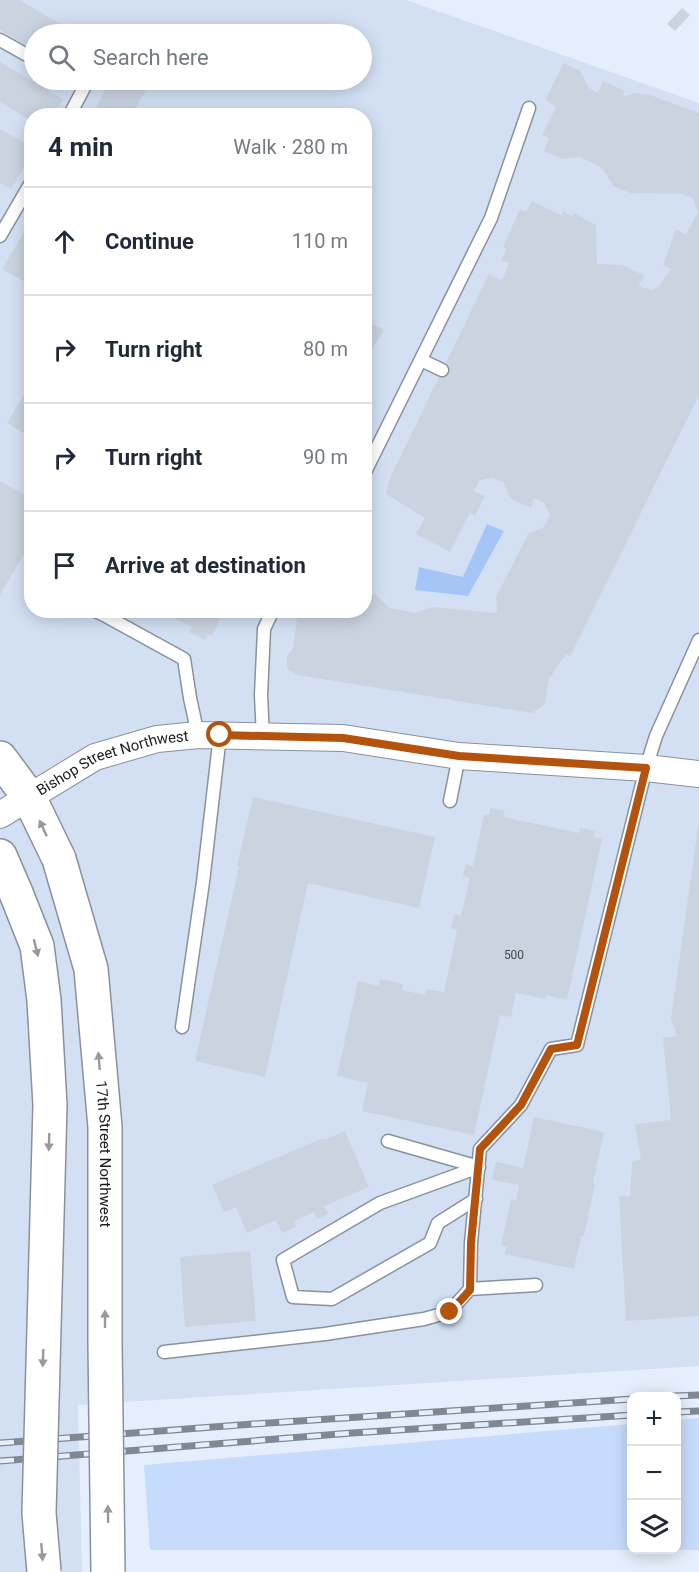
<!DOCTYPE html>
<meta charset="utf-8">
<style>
:root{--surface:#fff;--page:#f2f2f3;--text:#1f2937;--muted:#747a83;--line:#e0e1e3}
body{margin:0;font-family:Roboto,sans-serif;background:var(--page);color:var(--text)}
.controls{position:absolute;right:18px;bottom:18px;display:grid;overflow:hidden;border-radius:12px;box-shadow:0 3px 15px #0003}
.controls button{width:54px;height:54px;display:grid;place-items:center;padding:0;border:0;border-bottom:2px solid var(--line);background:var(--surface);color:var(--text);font:30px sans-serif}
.stop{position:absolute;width:18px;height:18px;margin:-14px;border:4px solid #b3530d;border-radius:50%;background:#fff}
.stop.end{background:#b3530d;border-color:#fff;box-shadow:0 2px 6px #0008}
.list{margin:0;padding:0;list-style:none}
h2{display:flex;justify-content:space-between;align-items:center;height:78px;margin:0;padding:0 24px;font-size:26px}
h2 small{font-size:20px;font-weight:400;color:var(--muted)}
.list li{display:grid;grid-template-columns:39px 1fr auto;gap:18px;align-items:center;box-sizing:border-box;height:108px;padding:0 24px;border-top:2px solid var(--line)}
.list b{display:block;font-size:22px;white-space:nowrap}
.list em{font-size:20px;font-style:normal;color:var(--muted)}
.icon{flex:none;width:33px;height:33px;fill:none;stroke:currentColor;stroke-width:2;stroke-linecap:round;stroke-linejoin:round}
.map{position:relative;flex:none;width:699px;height:1572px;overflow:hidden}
.search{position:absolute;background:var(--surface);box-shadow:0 3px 15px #0003;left:24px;top:24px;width:348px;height:66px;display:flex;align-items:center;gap:15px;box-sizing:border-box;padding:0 21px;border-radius:33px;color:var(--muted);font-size:22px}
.panel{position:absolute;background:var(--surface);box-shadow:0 3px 15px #0003;left:24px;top:108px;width:348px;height:510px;border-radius:24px}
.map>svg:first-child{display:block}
.built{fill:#d3e0f4;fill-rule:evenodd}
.green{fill:#c7dcfc}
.water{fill:#a5c5f6}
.building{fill:#cad3e0}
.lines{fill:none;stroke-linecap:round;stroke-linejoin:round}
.service-casing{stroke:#89919d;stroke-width:15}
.minor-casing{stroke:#89919d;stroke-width:28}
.secondary-casing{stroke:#89919d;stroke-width:36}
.service{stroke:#fff;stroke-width:12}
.minor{stroke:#fff;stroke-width:26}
.secondary{stroke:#fff;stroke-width:33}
.rail-casing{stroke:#828892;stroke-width:7}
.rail{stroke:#e5eefc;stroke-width:4.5;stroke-dasharray:14;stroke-linecap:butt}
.secondary-bridge-casing{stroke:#89919d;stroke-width:36;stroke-linecap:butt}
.secondary-bridge{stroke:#fff;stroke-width:33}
.oneway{fill:#98999b}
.route{stroke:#b3530d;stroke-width:8}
.labels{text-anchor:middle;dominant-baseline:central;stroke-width:4.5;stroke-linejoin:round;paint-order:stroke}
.number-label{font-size:12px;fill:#454a51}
.street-label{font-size:15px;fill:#191c21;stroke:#e5eefc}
</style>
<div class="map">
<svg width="699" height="1572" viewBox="0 0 699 1572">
<rect width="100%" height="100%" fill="#e5eefc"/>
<path class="built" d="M0,0H406L699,103V1366L78,1405L82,1572H0ZM34,34H362V80H34ZM32,116H364V610H32Z"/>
<path class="green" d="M699,1418V1550H150L144,1465L631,1424L632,1550H676L677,1420Z"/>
<path class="water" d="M487,524L504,531L468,596L415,590L419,567L463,577Z"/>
<path class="building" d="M0,0H19L78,34H34V50L0,30Z
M682,8L690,15L675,31L667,24Z
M0,62L63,99L54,116H32V121L0,102Z
M564,63L580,71L589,88L598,93L603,81L625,91L622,97L636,93L650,95L699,113V395L570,657L566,654L549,679L545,704L532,713L298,675L287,669V657L293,648L298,610H364V593L376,595L390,608L415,613L432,607L497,613L496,597L528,534L544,527L550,515L544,503L534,498L531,508L511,499L503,482L492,478L480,480L474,491L485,496L475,516L470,513L450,552L416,534L425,518L386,494L390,478L489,274L502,281L509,263L501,260L507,249L503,247L520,209L526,212L532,201L563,216V211L573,217L574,213L596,225L597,264L623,265L645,276L638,286L652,290L659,286L671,269L663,265L676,229L686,235L698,212L693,198L682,194L631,193L614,187L602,168L580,157L562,159L544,151L549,138L542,135L556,107L545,100Z
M86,80H152L131,116H91L105,91Z
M0,129L32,147V154L11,189L0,183Z
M32,219V286L2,269Z
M364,319L384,330L372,349L364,345Z
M32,381V438L7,423Z
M0,481L32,499V540L0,595Z
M157,610H224L212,636L208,634L205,640L189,632L192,627Z
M253,797L435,837L419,908L308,883L265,1077L195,1061L239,867L237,866Z
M491,808L505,811L503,817L579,833L580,828L595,831L594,837L602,839L567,1000L546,995V999L516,993L511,1017L500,1015L474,1135L362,1111L368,1083L337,1076L358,981L379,986L380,979L403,984L402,990L425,995L426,989L444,992L457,930L451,928L454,914L461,916L470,878L463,876L466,864L473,866L484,814L489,815Z
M698,827H699V1316L626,1321L619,1196H630L632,1162L641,1159L635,1124L671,1120L663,1038L677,1036L671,1019Z
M534,1117L604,1132L593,1183L595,1184L584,1236H581L574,1269L505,1254L507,1247L501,1246L511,1199L516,1200L519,1185L492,1180L496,1162L523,1168Z
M345,1131L369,1187L324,1206L328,1214L317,1219L314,1212L294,1221L296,1227L282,1233L276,1220L247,1233L236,1207L224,1212L212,1185L323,1138L324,1140Z
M250,1251L256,1321L185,1327L180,1257Z"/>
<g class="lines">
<g class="service-casing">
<path id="service" d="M0,40L34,59
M69,116L85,86L72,80
M0,236L32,181
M421,360L442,370
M364,474L491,218L529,108
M93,610L104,615L184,659L190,698L198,735
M263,737L261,695L264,629L273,610
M450,801L459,756
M182,1027L203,882L220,735
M388,1141L479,1167
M476,1199L438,1223L430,1243L332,1299L293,1297L283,1260L380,1203L479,1167
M536,1285L470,1289L471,1243L480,1149L521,1105L551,1049L577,1045L646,768L656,736L699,640
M164,1352L325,1334L424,1319L449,1312L470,1289"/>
</g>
<g class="minor-casing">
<g id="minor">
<path id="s1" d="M0,815L95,757L157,739L198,735L343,738L459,756L646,768L699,774"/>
</g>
</g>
<g class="secondary-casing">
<path id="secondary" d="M0,758L29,797L59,859
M0,856L16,893"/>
</g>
<use href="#service" class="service"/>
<use href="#minor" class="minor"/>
<use href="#secondary" class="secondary"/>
<g class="rail-casing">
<path id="rail" d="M674,1396L699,1395
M676,1412L699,1411
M0,1443L253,1424L632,1399
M0,1461L352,1433L632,1415"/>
</g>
<use href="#rail" class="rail"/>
<g class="secondary-bridge-casing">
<g id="secondary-bridge">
<path id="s2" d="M59,859L91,969L105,1127V1343L108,1572"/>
<path d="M16,893L37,946L44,1000L50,1105L39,1513L44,1572"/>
</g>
</g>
<use href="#secondary-bridge" class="secondary-bridge"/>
</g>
<defs><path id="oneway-solid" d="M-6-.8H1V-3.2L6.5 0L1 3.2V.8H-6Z" transform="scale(1.5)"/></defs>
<g class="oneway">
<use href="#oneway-solid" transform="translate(43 828) rotate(-115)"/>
<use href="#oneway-solid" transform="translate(36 948) rotate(76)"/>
<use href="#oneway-solid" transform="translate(99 1061) rotate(-95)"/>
<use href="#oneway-solid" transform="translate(49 1142) rotate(92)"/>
<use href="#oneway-solid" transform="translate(105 1319) rotate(-90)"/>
<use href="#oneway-solid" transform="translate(43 1358) rotate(92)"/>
<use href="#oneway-solid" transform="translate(108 1514) rotate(-91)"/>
<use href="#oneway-solid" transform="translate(42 1552) rotate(85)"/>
</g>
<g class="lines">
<path class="route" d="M220,735L343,738L459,756L646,768L577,1045L551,1049L521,1105L480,1149L471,1243L470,1290L450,1312"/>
</g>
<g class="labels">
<g class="number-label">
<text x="514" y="955">500</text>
</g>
<g class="street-label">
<text stroke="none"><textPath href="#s1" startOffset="126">Bishop Street Northwest</textPath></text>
<text stroke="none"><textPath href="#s2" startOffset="300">17th Street Northwest</textPath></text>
</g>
</g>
</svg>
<div class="controls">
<button>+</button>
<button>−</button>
<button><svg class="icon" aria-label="layers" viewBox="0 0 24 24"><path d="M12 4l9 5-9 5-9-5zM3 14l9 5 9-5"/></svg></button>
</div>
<div class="stop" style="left:220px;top:735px"></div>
<div class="stop end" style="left:450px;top:1312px"></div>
<div class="search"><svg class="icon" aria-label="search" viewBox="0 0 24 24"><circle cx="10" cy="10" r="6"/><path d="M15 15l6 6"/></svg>Search here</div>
<section class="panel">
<h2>4 min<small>Walk · 280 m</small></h2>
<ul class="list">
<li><svg class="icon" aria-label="ahead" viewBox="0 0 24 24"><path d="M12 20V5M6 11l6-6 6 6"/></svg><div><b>Continue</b></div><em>110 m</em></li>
<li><svg class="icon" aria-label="right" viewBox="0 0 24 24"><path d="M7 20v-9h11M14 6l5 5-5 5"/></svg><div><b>Turn right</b></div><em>80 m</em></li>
<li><svg class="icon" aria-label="right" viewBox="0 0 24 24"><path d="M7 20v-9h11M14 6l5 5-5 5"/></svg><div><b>Turn right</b></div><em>90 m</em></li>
<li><svg class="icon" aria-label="arrive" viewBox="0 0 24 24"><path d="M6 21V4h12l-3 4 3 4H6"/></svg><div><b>Arrive at destination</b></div></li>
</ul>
</section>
</div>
